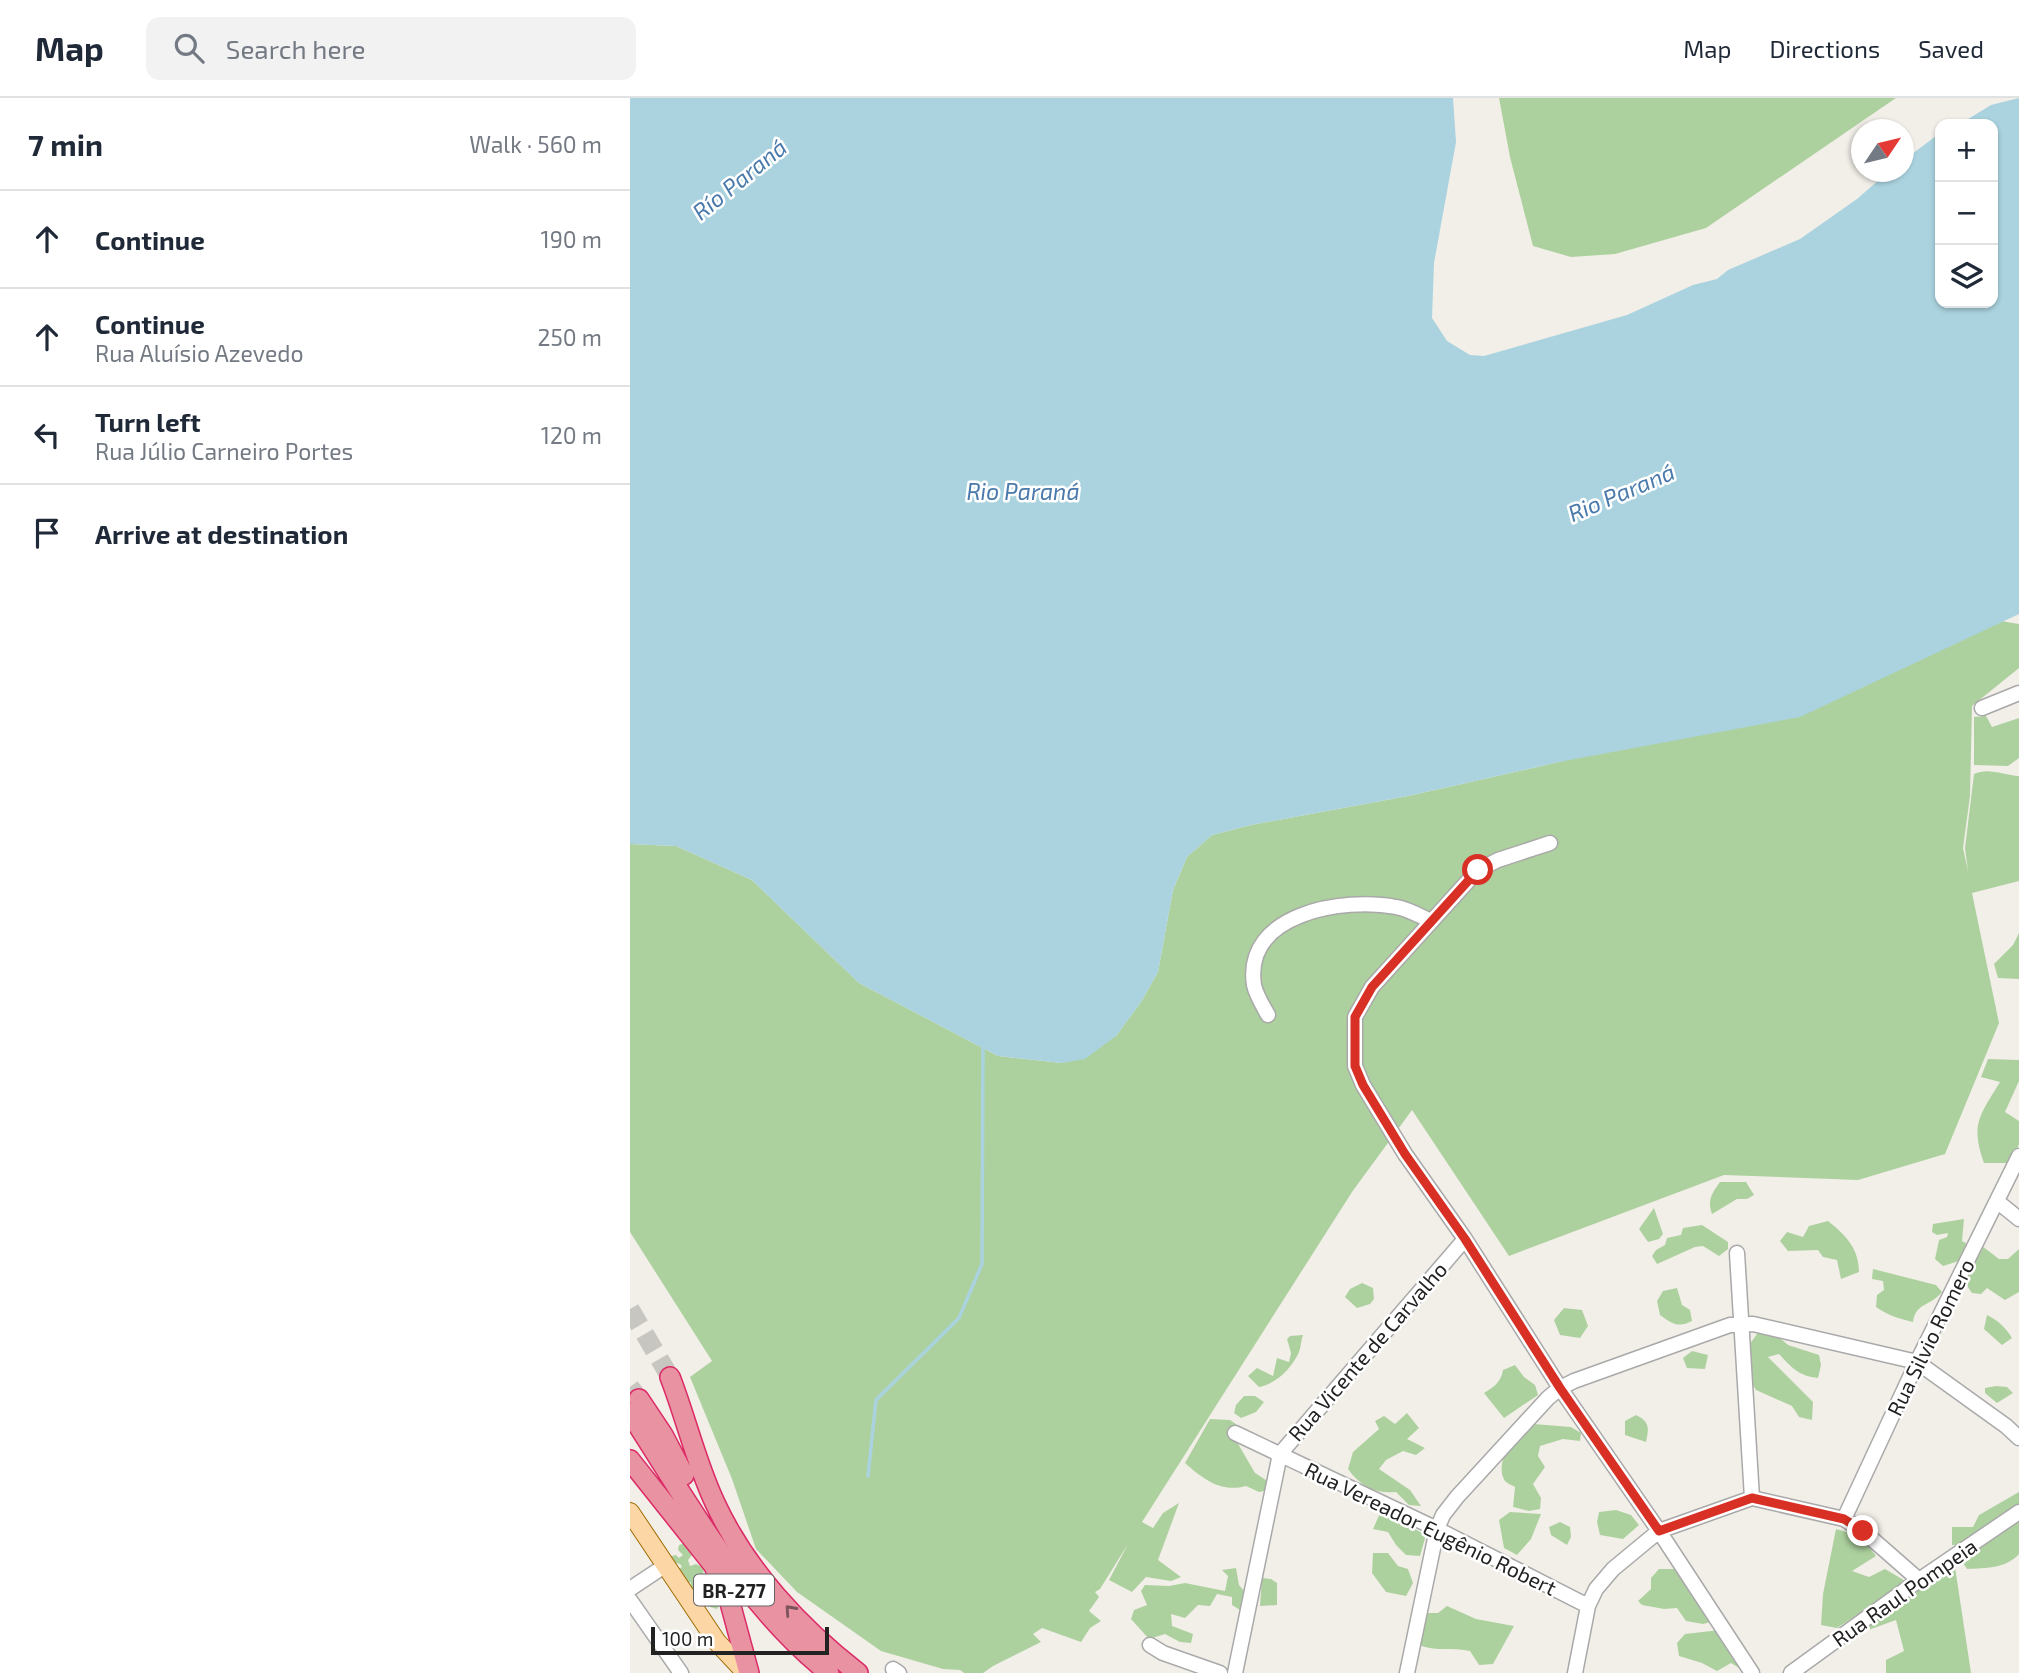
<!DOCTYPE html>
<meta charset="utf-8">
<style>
body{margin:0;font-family:"Exo 2",sans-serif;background:#f2f2f3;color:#1f2937}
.controls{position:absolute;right:21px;top:21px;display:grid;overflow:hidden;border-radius:14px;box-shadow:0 2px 5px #0004}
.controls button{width:63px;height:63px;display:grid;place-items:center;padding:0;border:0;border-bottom:2px solid #e0e1e3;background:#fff;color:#1f2937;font:35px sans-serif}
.compass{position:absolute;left:1221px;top:21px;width:63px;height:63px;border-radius:50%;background:#fff;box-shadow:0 2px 5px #0004;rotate:55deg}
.scale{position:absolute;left:21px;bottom:18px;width:178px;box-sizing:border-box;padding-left:7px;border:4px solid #222;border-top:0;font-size:19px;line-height:24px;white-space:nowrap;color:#222;-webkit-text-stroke:5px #fff;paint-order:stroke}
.stop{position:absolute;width:21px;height:21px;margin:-16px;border:5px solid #d93025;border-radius:50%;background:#fff}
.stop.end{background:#d93025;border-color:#fff;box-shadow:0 2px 7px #0008}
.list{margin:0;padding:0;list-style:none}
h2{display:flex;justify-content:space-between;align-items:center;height:91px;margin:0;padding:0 28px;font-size:30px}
h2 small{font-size:23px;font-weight:400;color:#747a83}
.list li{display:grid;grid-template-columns:46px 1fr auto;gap:21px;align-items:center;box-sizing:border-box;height:98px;padding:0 28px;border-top:2px solid #e0e1e3}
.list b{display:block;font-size:26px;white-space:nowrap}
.list p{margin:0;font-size:23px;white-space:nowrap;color:#747a83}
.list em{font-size:23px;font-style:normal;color:#747a83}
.icon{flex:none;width:38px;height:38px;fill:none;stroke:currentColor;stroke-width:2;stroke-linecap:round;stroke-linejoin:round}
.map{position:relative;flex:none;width:1389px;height:1575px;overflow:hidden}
header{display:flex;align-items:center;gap:42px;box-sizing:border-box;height:98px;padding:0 35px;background:#fff;border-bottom:2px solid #e0e1e3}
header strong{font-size:33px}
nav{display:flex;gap:38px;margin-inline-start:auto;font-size:24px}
.search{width:490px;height:63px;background:#f2f2f3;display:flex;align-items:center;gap:18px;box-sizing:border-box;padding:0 24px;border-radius:14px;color:#747a83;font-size:26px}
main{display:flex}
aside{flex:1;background:#fff}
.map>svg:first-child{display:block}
.forest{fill:#add19e}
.water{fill:#aad3df}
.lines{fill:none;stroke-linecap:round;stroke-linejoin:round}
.stream{stroke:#aad3df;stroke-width:3.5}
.highway-tunnel{stroke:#c8c6c1;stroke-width:19;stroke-dasharray:19 10;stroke-linecap:butt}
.minor-casing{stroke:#a9a9a9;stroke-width:17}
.major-casing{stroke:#a06b00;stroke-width:20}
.highway-casing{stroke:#dc2a67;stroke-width:22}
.minor{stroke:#fff;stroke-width:14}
.major{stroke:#fcd6a4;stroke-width:18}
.highway{stroke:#e892a2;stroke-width:19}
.oneway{stroke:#7b545c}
.route{stroke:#d93025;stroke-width:9}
.labels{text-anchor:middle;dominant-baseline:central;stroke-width:5;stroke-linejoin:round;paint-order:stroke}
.shield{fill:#fff;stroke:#646464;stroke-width:2}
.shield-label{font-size:19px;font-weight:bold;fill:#222}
.street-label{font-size:21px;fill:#222;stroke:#fff}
.water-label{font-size:23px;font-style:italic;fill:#4a7aab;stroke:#fff}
</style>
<header>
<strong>Map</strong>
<div class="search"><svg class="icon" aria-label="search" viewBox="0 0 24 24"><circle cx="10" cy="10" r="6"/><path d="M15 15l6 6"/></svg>Search here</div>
<nav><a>Map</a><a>Directions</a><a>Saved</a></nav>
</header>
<main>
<aside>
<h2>7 min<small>Walk · 560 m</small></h2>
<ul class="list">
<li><svg class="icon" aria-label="ahead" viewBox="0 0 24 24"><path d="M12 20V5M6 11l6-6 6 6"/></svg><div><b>Continue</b></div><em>190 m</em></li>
<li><svg class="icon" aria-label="ahead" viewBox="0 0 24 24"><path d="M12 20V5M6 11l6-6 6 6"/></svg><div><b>Continue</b><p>Rua Aluísio Azevedo</p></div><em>250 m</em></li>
<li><svg class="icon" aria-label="left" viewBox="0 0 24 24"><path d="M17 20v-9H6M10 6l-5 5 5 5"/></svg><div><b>Turn left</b><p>Rua Júlio Carneiro Portes</p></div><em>120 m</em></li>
<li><svg class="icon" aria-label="arrive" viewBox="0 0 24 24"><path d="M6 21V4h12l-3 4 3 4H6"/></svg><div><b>Arrive at destination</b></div></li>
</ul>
</aside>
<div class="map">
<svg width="1389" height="1575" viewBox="0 0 1389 1575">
<rect width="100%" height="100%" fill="#f2efe9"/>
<path class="forest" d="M869,0H1266L1076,130L985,156L941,159L903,148L880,59Z
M1371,523L1389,526V570L1342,608L1340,698L1333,750L1338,773L1335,750L1344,676C1358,669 1374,677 1389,678V783L1342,795L1369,925L1315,1056L1228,1082L1094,1077L879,1158L782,1012L722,1094L512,1424L523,1430L533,1415L549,1405L528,1462L551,1479L541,1483L516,1479L502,1494L479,1482L498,1446L470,1491L465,1494L469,1499L459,1513L471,1523L460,1530L451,1544L412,1530L403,1536L411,1544L363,1568L353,1575H334L330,1572L313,1571L251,1553L167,1494L126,1451L102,1381L60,1279L82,1263L0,1134V746L46,748L122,782L229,885L368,958L432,965L486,938L511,904L528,874L543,792L557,759L582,737L621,727L778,698L929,664Z
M1356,618L1362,629L1389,620V660L1378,668L1344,667V619Z
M1389,835V881L1368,880L1364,866L1383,847Z
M1358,961L1389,962V983L1375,1014L1389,1023V1046L1381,1065H1354C1340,1026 1350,1017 1370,984L1351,979Z
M1090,1084H1116L1124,1097L1117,1101H1107L1082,1116C1077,1102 1082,1095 1090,1084Z
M1024,1110L1033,1136L1029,1141L1018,1144L1009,1131Z
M1334,1121L1332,1143L1336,1145L1332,1162L1313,1168L1305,1161L1309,1142L1317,1139L1318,1135L1307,1137L1302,1134L1303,1126Z
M1198,1123C1216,1137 1229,1151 1229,1174L1211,1181L1207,1162L1193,1159L1188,1152L1158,1153L1150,1143L1157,1134L1173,1139L1179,1128Z
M1072,1127L1098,1144V1151L1089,1158L1073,1148L1065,1149L1027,1166L1022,1158L1026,1152L1035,1147L1037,1140L1051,1137L1053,1130Z
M1352,1148L1369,1161H1378L1389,1151V1194L1375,1202L1357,1190L1351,1196L1342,1195L1331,1179Z
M1243,1171L1306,1187L1312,1194C1300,1209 1286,1204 1283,1224C1270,1221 1257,1217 1246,1209L1247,1197L1254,1192L1253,1183L1242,1181Z
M732,1185L743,1190L744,1201L740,1206L727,1210L715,1199L720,1191Z
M1047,1190L1052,1207L1060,1212L1062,1223C1049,1230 1042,1226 1030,1217L1027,1203L1033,1193Z
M934,1210L952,1212L958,1228L950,1240L930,1237L924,1222Z
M1357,1217C1369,1223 1375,1229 1382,1240L1372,1247L1354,1231Z
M1132,1229L1143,1234L1158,1247L1189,1257L1191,1267L1188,1280C1169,1278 1162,1270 1149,1256L1138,1259L1183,1304L1182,1322L1169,1319L1162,1308L1126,1292L1114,1273L1117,1250Z
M673,1237C671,1242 671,1249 669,1254C662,1270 646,1286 629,1289L618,1278L627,1270L643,1278L647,1260L659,1264L661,1255L657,1241L660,1238Z
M1062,1253L1078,1257L1075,1271L1057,1270L1053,1260Z
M885,1267L894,1279L905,1287L908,1297L874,1320L854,1295C864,1289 871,1284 873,1272Z
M1366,1288L1377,1289L1383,1295L1367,1305L1355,1295V1290Z
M614,1298H625L634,1304L626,1314L611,1320L604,1315L606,1307Z
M777,1315L789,1330L777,1341L795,1350L786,1357L773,1353L756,1362L749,1371L780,1392L791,1408L779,1407L766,1394C745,1396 730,1388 718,1371L723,1354L749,1331L745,1323L754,1318L765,1326Z
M1006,1317C1020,1324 1019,1330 1016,1344L995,1337V1323Z
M580,1321L600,1322L613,1331L607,1344L625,1375L639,1384V1392L629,1394L616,1388C591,1395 573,1381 555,1365Z
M892,1325L941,1329L951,1335L950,1343L933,1341L910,1348L908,1358L915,1369L903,1386L911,1400L910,1411L899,1413L883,1409L885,1389C882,1387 878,1386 875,1383C864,1367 883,1338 892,1325Z
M1389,1394V1456C1375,1471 1356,1470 1337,1471L1331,1462L1339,1443L1332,1447H1322V1429H1343L1349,1417Z
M986,1412L1001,1417L1009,1427L993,1441L970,1437L967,1424L969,1414Z
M751,1413L796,1437L790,1458L776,1457L766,1447L758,1434L743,1431Z
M880,1414L911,1416L901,1441L887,1457L874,1450L869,1422Z
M930,1424L940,1429L941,1439L937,1447L921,1437L919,1429Z
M1206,1431L1231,1438L1246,1458L1222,1473L1239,1479L1255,1471L1277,1484L1207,1530L1191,1527L1193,1496Z
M55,1445L62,1457L58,1462L60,1468L66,1466L74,1470L73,1477L79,1491L83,1490L87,1495L91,1505L87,1511L70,1506L60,1491L61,1484L56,1486L48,1471L52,1469L50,1466L43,1464L38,1459L46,1457L49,1460L53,1457L48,1452L49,1447Z
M743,1455H758L768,1468L778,1471L783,1485L776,1498L756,1494L742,1475Z
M1325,1469L1341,1575H1256V1562L1274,1553L1266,1522L1230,1535L1223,1531Z
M606,1470L609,1487L615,1494L618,1505L610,1512L602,1507V1499L587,1496L580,1508L568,1507L555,1520L541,1516L542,1528L563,1536L561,1545L550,1544L535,1536L519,1541L501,1521L504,1512L517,1507L511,1493L515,1487L539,1488L555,1485L595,1493L598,1478L592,1472Z
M1029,1471H1046L1055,1477L1085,1523L1073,1526L1056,1523L1047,1510L1034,1511L1012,1507L1008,1503L1021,1491V1480Z
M632,1480L641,1481L647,1485V1507L630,1508Z
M817,1508L846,1521L884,1528L863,1566L849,1567L840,1553C823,1549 805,1554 789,1547L794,1515H808Z
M1090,1532L1114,1573L1101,1565L1087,1573L1072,1565L1049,1558L1047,1545L1055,1536Z"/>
<path class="water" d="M0,0H823L826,44L804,165L802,220L817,243L840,257L854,258L997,217L1063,187L1087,181L1098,172L1170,141L1227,101L1258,74H1274V62L1310,35V205H1363V26H1330L1361,7L1389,0V516L1170,619L929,664L778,698L621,727L582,737L557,759L543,792L528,874L511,904L486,938L455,961L432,965L368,958L229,885L122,782L46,748L0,746Z"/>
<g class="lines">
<path class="stream" d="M238,1378L246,1302L329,1220L352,1166L353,947"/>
<path class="highway-tunnel" d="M0,1211L40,1279
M0,1289L9,1301"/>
<g class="minor-casing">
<path id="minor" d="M1352,610L1389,595
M920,745L868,762L848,772L742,889L725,919V968L733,987L775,1056L835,1141L930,1290L1029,1433L1122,1575
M638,917C633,908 626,897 624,887C613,815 714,799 766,809C778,811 790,818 801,823
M1368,1104L1389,1121
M1107,1155L1122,1400
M605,1335L807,1431L958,1508
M1214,1421L1287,1264L1389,1058
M0,1491L36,1467
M0,1502L51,1575
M520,1547L533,1555L590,1575
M263,1571L269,1575
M605,1575L650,1356L835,1141
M777,1575L807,1431L813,1417L827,1399L918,1300L930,1290L944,1283L1100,1227L1123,1226L1287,1264L1376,1328L1389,1340
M945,1575L958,1508L966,1491L983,1471L1029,1433L1122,1400L1214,1421L1233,1433L1289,1482
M1161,1575L1289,1482L1389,1414"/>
</g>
<g class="major-casing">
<path id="major" d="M0,1414L87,1544L116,1575"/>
</g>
<g class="highway-casing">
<path id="highway" d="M40,1279C56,1320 66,1365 85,1405C116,1472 170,1530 228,1575
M9,1301L33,1337L54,1377
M0,1315C60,1407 112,1505 199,1575
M0,1362L85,1469
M83,1466L99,1501L119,1575"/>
</g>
<use href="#minor" class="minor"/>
<use href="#major" class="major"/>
<use href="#highway" class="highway"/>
</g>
<defs><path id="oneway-chevron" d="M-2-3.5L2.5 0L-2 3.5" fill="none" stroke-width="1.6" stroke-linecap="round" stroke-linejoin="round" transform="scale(1.75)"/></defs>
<use class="oneway" href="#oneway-chevron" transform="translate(160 1512) rotate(-132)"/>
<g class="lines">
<path class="route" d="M848,772L742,889L725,919V968L733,987L775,1056L835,1141L930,1290L1029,1433L1122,1400L1214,1421L1233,1433"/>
</g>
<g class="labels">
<rect class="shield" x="64" y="1476.5" width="80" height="31" rx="5"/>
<g class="shield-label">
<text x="104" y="1492">BR-277</text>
</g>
<g class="street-label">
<text transform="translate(1300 1239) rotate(-64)">Rua Silvio Romero</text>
<text transform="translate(737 1253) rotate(-49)">Rua Vicente de Carvalho</text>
<text transform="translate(801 1430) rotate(26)">Rua Vereador Eugênio Robert</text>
<text transform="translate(1274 1494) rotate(-35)">Rua Raul Pompeia</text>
</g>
<g class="water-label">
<text transform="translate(109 81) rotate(-39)">Río Paraná</text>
<text x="393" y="393">Rio Paraná</text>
<text transform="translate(991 394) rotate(-23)">Rio Paraná</text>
</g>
</g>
</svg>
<div class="controls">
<button>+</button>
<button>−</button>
<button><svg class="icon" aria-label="layers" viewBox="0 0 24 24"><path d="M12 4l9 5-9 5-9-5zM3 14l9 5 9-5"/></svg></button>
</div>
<svg class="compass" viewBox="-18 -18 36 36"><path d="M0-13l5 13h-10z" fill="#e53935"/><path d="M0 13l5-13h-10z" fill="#747a83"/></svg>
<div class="scale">100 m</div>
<div class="stop" style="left:848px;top:772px"></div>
<div class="stop end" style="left:1233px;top:1433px"></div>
</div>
</main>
